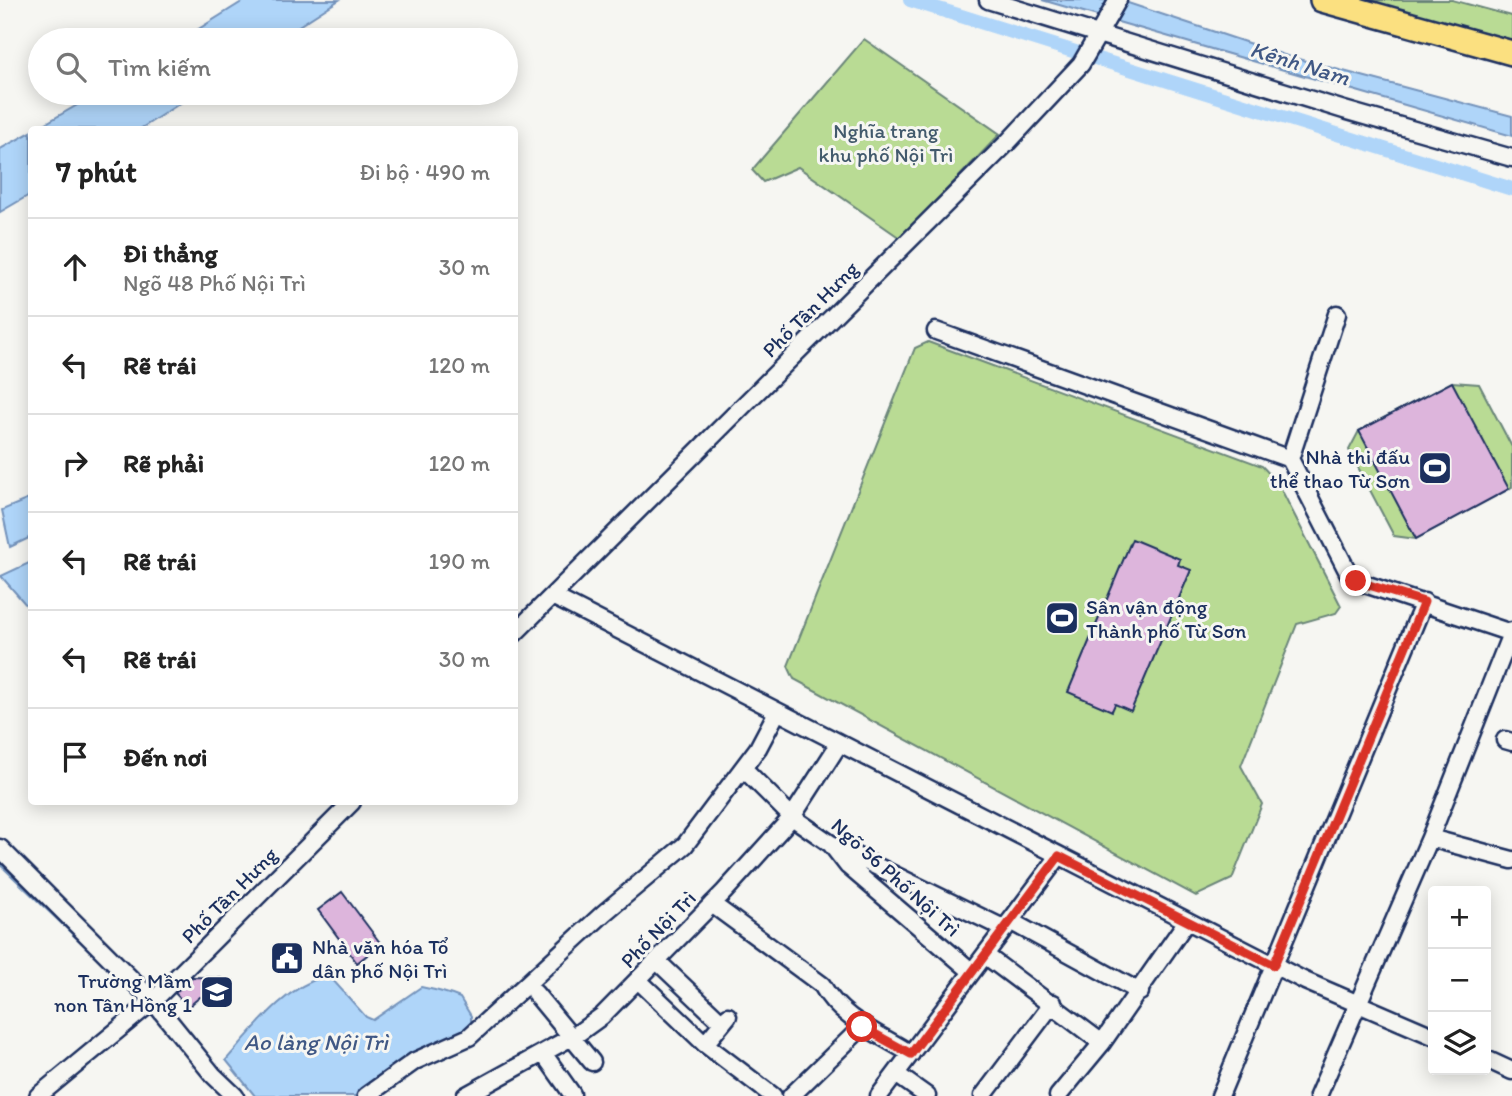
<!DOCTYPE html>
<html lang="vi">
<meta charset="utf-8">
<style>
body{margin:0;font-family:Itim,sans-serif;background:#f6f6f6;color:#222}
.controls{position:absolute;right:21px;bottom:21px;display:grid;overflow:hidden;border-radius:7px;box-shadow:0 4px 18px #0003}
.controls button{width:63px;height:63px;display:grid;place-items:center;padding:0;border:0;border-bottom:2px solid #e0e0e0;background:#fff;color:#222;font:35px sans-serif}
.stop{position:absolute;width:21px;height:21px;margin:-16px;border:5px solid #d93025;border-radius:50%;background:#fff}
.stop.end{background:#d93025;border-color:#fff;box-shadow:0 2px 7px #0008}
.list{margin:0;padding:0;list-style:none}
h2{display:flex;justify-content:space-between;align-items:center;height:91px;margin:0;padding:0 28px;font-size:30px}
h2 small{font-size:23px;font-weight:400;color:#767676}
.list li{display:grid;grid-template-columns:46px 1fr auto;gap:21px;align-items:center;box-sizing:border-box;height:98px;padding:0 28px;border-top:2px solid #e0e0e0}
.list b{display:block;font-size:26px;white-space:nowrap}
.list p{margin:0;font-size:23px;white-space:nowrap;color:#767676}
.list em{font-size:23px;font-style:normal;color:#767676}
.icon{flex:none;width:38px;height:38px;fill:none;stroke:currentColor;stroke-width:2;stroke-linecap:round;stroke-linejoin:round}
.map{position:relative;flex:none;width:1512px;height:1096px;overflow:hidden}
.search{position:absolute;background:#fff;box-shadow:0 4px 18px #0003;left:28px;top:28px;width:490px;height:77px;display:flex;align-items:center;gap:18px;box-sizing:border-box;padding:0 24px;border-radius:38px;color:#767676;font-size:26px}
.panel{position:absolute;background:#fff;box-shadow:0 4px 18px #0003;left:28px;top:126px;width:490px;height:679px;border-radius:7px}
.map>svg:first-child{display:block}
.green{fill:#b9db94;stroke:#6a8579;stroke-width:2}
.water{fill:#afd5f9;stroke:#7493bb;stroke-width:2}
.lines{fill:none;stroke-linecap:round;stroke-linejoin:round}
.stream{stroke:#7493bb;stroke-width:4.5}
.canal{stroke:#afd5f9;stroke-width:14}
.building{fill:#ddb5dc;stroke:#1b2f5e;stroke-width:2}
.minor-casing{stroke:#1b2f5e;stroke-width:21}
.highway-casing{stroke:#1b2f5e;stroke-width:28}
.minor{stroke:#f6f6f2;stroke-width:16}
.highway{stroke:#fbe080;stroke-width:23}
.route{stroke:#d93025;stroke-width:9}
.labels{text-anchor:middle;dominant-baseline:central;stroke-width:6;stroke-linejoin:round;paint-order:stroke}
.park-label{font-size:21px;fill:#425a6c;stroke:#f6f6f2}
.street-label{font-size:21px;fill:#1b2f5e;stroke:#f6f6f2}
.poi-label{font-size:21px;fill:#1b2f5e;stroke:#f6f6f2;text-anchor:end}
.water-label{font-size:23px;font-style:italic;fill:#405885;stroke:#f6f6f2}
</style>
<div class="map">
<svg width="1512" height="1096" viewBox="0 0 1512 1096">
<rect width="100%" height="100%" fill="#f6f6f2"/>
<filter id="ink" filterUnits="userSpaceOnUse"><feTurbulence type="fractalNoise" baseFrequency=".0143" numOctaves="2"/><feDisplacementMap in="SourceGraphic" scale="14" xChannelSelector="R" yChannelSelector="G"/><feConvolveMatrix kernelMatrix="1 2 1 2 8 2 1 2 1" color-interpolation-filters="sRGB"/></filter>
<g filter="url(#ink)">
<path class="green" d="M1366,0H1452L1512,16V40Z
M864,39L1000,134L900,238L798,167L763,182L752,170Z
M928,342L1262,466L1278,483L1341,606L1336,613L1297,624L1241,766L1262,804L1232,879L1196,896L794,679L788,666L915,348Z
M1452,382L1479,384L1512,447V487L1416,539L1394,536L1349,450L1359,431Z"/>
<path class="water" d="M245,0H339L277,40H181Z
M1042,0H1119L1287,56L1512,116V136Z
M98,93H196L140,129H36Z
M31,132V194L0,212V149Z
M31,498V537L10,547L2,510Z
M31,562V604L27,606L1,576Z
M325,976L332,979L366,1017L373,1020L421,987C431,989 451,994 460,998L471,1016V1028L357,1096H255L226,1060C255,1028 282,989 325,976Z"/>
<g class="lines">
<path class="stream" d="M0,863L101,960"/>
<path class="canal" d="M910,0L1512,189"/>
</g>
<path class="building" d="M1452,382L1509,489L1416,539L1359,431Z
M1132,539L1180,559L1178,565L1191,570L1131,711L1115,704L1112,711L1068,692Z
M342,892L381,944L357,963L318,910Z
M192,977L221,978L235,992L220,1005L212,998L200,997L188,1007L175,993Z"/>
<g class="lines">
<g class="minor-casing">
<path id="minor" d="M988,0L1344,110L1512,158
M1337,314L1290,459L1350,576L1356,581L1511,633
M936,331L1290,459
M552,596L1305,981L1433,1036
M514,634L1008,142L1081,64L1118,0
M1505,740L1512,742
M743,768L792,817L831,844L848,866L971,971
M1430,838L1512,860
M831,844L1005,929
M0,848L153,1001L213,1075L235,1096
M712,904L822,985C840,1019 880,1034 911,1054
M1010,921L1140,992
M985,955L1102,1043L1187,921
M657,961L716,1017
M638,980L705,1044L773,1096
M535,993L592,1062
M705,1044L728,1016
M543,1053L572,1094
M1486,1059L1512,1071
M896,1074L927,1096
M38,1096L153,1001L352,802
M366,1096L415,1061L469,1037L604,913L685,845L758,748L777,712
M465,1096L577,1034L602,1016L724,892L792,817L839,744
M791,1096L862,1027
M879,1096L1059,856
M983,1096L1053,1003
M1058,1096L1102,1043
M1220,1096L1424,602
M1318,1096L1430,838L1512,631"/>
</g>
<g class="highway-casing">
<path id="highway" d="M1322,0L1512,53"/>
</g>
<use href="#minor" class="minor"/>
<use href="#highway" class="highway"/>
</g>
</g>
<g class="lines" filter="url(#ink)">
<path class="route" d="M862,1027L911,1054L1059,856L1274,965L1424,602L1356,581"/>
</g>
<defs>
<g id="stadium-square" transform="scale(1.75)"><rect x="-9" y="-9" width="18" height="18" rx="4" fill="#1b2f5e" stroke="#f6f6f2"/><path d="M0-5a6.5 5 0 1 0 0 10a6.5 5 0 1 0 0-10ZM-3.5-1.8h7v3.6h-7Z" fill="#fff"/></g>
<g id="civic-square" transform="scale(1.75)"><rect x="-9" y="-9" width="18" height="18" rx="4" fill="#1b2f5e" stroke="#f6f6f2"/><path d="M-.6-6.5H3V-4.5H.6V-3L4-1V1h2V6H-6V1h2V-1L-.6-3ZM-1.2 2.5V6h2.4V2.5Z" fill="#fff"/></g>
<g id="school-square" transform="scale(1.75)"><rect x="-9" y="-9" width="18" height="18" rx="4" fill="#1b2f5e" stroke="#f6f6f2"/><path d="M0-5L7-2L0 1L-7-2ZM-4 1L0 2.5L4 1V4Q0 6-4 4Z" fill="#fff"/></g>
</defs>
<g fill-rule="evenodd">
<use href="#stadium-square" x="1435" y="468"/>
<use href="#stadium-square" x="1062" y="618"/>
<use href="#civic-square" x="287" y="958"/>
<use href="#school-square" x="217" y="992"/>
</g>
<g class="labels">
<g class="park-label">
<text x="886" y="130">Nghĩa trang<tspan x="886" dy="24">khu phố Nội Trì</tspan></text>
</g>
<g class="street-label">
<text transform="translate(810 309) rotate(-45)">Phố Tân Hưng</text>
<text transform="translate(896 877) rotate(42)">Ngõ 56 Phố Nội Trì</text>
<text transform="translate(229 895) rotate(-45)">Phố Tân Hưng</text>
<text transform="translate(658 929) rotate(-46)">Phố Nội Trì</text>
</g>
<g class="poi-label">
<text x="1410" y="456">Nhà thi đấu<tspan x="1410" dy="24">thể thao Từ Sơn</tspan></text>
<text x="1086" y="606" text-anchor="start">Sân vận động<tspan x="1086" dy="24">Thành phố Từ Sơn</tspan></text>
<text x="312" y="946" text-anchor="start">Nhà văn hóa Tổ<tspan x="312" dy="24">dân phố Nội Trì</tspan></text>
<text x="192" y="980">Trường Mầm<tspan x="192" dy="24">non Tân Hồng 1</tspan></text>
</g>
<g class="water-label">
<text transform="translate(1300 63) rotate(17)">Kênh Nam</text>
<text x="316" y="1042">Ao làng Nội Trì</text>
</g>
</g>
</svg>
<div class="controls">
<button>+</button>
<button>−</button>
<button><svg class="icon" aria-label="layers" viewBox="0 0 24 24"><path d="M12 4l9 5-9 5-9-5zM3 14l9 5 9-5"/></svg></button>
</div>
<div class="stop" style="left:862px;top:1027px"></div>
<div class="stop end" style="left:1356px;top:581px"></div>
<div class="search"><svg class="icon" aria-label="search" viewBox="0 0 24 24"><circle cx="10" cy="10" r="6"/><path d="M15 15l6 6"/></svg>Tìm kiếm</div>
<section class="panel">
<h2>7 phút<small>Đi bộ · 490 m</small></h2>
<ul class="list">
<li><svg class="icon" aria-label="ahead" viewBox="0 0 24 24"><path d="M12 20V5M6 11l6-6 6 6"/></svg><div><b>Đi thẳng</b><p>Ngõ 48 Phố Nội Trì</p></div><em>30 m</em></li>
<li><svg class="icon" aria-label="left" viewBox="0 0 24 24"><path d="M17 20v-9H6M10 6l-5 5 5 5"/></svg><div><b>Rẽ trái</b></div><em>120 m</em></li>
<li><svg class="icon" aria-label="right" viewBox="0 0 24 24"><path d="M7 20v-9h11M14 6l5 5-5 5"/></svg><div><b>Rẽ phải</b></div><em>120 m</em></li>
<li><svg class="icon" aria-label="left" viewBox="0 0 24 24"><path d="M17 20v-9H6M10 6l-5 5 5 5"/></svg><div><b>Rẽ trái</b></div><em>190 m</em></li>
<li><svg class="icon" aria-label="left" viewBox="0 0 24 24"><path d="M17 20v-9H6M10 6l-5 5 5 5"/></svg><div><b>Rẽ trái</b></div><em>30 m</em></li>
<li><svg class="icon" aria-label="arrive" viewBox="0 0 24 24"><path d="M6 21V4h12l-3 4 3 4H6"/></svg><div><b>Đến nơi</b></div></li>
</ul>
</section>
</div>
